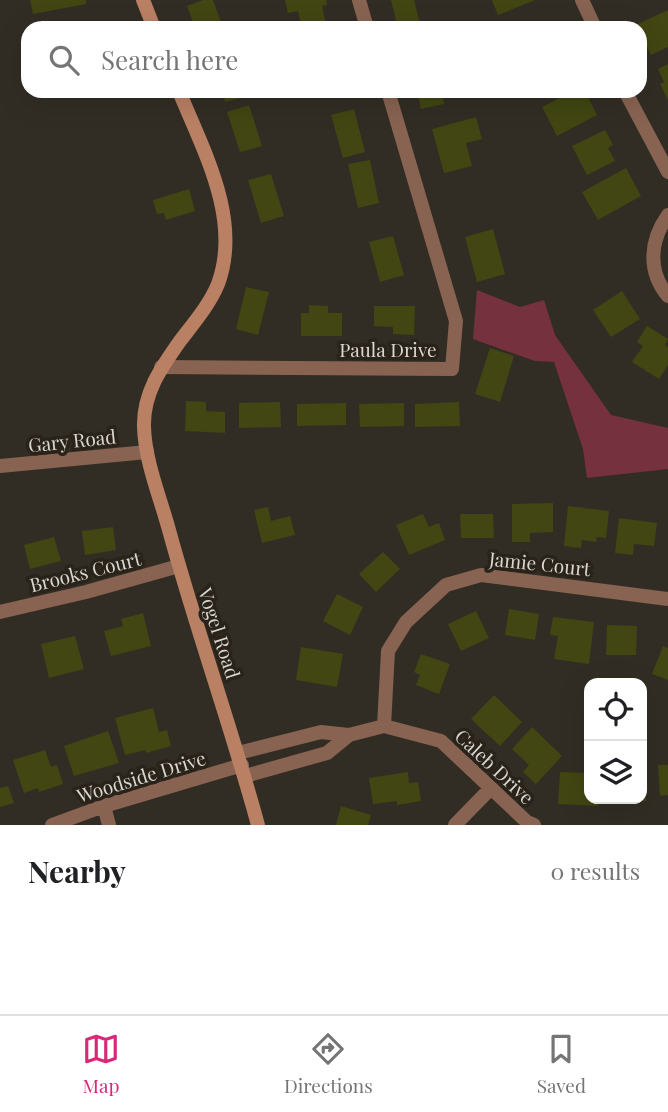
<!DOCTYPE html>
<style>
body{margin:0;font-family:"Playfair Display",serif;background:#f2f2f2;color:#202124}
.controls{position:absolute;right:21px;bottom:21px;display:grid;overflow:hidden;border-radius:14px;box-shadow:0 7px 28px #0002}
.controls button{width:63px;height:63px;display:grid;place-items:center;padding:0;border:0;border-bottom:2px solid #e0e0e0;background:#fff;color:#202124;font:35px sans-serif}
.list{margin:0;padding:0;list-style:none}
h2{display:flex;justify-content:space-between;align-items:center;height:91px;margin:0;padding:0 28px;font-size:30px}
h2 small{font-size:23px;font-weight:400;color:#757577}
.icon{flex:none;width:38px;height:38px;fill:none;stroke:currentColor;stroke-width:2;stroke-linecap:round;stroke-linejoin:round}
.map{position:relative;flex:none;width:668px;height:825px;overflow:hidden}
.search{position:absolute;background:#fff;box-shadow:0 7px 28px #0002;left:21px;right:21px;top:21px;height:77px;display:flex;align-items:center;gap:18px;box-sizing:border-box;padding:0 24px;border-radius:21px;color:#757577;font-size:26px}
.sheet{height:189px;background:#fff}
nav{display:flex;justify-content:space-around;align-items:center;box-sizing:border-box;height:98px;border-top:2px solid #e0e0e0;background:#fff;font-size:19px;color:#757577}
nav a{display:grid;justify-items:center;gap:4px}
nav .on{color:#db2777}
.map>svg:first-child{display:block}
.green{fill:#75313d}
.building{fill:#414612}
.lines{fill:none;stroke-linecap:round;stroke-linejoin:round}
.street{stroke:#886352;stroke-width:14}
.secondary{stroke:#ba8064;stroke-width:14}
.labels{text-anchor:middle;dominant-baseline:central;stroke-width:7;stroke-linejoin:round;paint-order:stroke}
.street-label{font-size:19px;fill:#dad7d1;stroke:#29231a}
</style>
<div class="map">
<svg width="668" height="825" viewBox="0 0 668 825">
<rect width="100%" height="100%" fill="#322d24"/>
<path class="green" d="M477,290L520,307L544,300L555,335L611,415L668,428V469L587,478L583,449L554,362L535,361L473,339Z"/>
<path class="building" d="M30,0H86V4L33,14Z
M203,0H213L223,28H195L187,6Z
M285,0H326L327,5L322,6L326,24L302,28L298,11L288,13Z
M391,0H414L421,28H398Z
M492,0H535L498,15Z
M668,10V47L651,55L644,41L640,43V28H629Z
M668,64V100L660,84L664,82L658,69Z
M216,91H243L245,97L225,102L223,93L217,95Z
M417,91H442L444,104L421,109Z
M573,91H585L597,115L557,136L542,107Z
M249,105L262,146L240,152L227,112Z
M354,109L365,152L343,158L331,115Z
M476,117L482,139L466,143L472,166L444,173L432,129Z
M605,130L613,145L608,148L615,161L587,175L572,146Z
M370,160L379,203L358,208L348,164Z
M626,168L641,196L598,220L582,192Z
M271,174L284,216L261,223L248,180Z
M189,189L195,211L166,220L164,213L157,214L153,200Z
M493,229L505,274L477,282L465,237Z
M393,236L404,275L380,282L369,242Z
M246,287L269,292L258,335L236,329Z
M622,291L640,319L611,337L593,310Z
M309,305L328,306V313H342V336H301V313H309Z
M374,306H415L414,335L393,334V327L374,326Z
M647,326L668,339L665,345L668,347V365L659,379L632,362L643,346L637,342Z
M490,348L514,356L500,402L475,394Z
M186,401L206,402V411L225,412V433L185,431Z
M280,402L281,427L239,428V403Z
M459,402L460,426L415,427V404Z
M346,403V425L297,426V404Z
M404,403V426L360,427L359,404Z
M553,503V532L530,533V542H512V504Z
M568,506L609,511L606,538L597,537L596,542L582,540L581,548L564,546Z
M268,507L271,521L290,516L295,535L262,543L254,510Z
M423,514L429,527L439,523L445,540L409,555L396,525Z
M460,514H493L494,538H461Z
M619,518L657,523L654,546L634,544L633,555L615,553Z
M113,527L116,550L85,555L82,531Z
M54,537L61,561L30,569L24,545Z
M383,552L400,569L376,592L359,574Z
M337,594L363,607L350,635L323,621Z
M509,609L539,614L535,640L505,635Z
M476,611L489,638L461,651L448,624Z
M143,613L151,646L111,656L104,631L123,626L121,619Z
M553,617L594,622L589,664L554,659L558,636L550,635Z
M607,625L637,626L636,655H606Z
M75,636L84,669L49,678L41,644Z
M663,646L668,648V680L652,674Z
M301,647L343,654L337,687L296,680Z
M421,654L450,664L439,694L416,685L420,675L414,672Z
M494,695L522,722L500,746L471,719Z
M153,708L159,732L167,730L171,746L146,753L145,750L125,755L115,718Z
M532,727L562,756L536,784L523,772L529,765L512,749Z
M108,731L119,763L74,776L64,746Z
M45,750L51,767L57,765L63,784L39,792L38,788L24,793L13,760Z
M658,765H668V795L660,796Z
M408,772L409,783L418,782L421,801L397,805V801L373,804L369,778Z
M560,772L589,773V799H598V806L558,804Z
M8,786L14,803L0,807V788Z
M644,788L646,801L615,803V799H642V789Z
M341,806L371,815L368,825H336Z"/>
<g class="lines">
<path class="street" d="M359,0L367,28
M582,0L595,28
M625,91L668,172
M668,215C650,240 647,271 668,296
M161,367L452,369L456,321L388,91
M0,466L147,452
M0,612L86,592L179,566
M384,726L388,651L406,622L446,585L481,575L668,599
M238,753L321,732L349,735L384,726L441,741L527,822L534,825
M245,776L327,753L349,735
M104,806L109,825
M52,825L104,806L242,765
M455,825L490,789"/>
<path class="secondary" d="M143,0L154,28
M179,91C203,150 242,219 218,284C210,304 193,324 180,341C161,368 143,393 144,427C145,461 160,497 169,530C196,629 231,726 258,825"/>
</g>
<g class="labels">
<g class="street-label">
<text x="388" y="349">Paula Drive</text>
<text transform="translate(72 440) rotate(-6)">Gary Road</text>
<text transform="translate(540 563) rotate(6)">Jamie Court</text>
<text transform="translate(85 571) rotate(-14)">Brooks Court</text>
<text transform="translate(220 633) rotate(72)">Vogel Road</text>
<text transform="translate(495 766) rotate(43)">Caleb Drive</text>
<text transform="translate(141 776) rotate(-17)">Woodside Drive</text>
</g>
</g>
</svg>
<div class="controls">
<button><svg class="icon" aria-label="locate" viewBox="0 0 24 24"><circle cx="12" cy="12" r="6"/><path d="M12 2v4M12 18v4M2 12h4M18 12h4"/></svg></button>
<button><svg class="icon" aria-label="layers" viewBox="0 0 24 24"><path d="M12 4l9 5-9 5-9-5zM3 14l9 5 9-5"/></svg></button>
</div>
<div class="search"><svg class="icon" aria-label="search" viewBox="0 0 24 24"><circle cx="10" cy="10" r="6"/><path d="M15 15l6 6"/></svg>Search here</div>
</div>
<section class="sheet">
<h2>Nearby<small>0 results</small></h2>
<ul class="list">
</ul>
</section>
<nav>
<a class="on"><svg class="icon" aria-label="map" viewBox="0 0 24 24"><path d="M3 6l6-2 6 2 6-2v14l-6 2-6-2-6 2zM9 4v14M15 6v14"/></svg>Map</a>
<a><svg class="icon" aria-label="directions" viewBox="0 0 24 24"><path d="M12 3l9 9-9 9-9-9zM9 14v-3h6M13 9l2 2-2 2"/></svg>Directions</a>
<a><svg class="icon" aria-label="saved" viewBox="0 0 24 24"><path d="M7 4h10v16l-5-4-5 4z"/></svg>Saved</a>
</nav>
